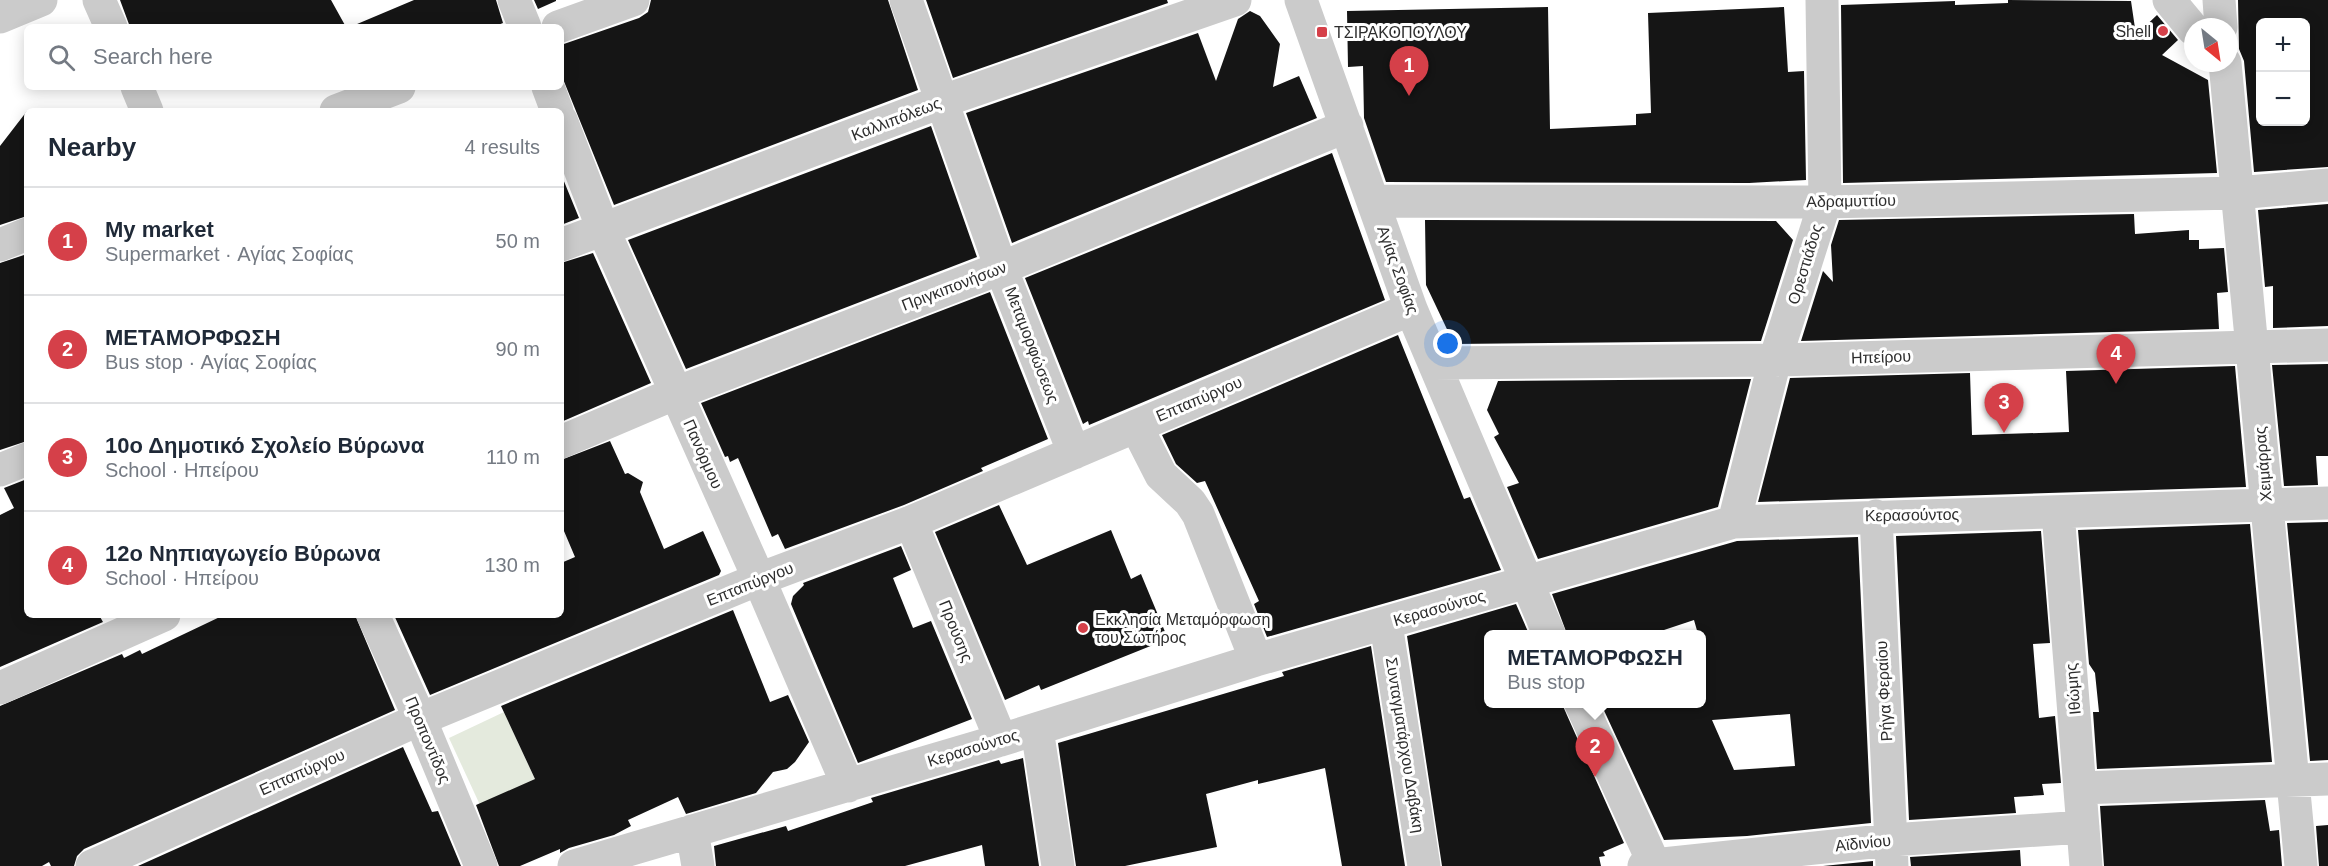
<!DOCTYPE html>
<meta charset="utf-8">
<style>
body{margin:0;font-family:Helvetica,sans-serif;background:#f2f2f3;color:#1f2937}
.controls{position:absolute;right:18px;top:18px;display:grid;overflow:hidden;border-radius:9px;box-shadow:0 3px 15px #0003}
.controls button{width:54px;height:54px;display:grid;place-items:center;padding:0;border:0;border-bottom:2px solid #e0e1e3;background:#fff;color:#1f2937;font:30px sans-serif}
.compass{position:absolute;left:2184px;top:18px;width:54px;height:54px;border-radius:50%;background:#fff;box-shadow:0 3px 15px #0003;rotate:150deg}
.you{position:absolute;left:1448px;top:344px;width:21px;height:21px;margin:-15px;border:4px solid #fff;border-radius:50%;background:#1a73e8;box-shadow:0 0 0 9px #1a73e833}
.badge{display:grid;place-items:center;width:39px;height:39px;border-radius:50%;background:#d54049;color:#fff;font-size:20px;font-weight:700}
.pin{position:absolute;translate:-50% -50px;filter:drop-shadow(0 2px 3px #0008)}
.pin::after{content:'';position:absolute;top:32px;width:21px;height:18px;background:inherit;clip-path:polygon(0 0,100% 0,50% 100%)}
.popup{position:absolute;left:1484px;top:630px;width:222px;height:78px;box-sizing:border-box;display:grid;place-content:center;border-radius:9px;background:#fff;filter:drop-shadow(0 2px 4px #0005);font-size:20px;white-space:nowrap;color:#747a83}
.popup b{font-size:22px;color:#1f2937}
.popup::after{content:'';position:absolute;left:50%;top:100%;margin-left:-12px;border:12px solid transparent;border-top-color:#fff}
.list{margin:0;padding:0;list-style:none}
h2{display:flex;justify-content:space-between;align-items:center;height:78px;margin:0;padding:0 24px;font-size:26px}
h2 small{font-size:20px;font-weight:400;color:#747a83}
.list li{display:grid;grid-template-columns:39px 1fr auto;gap:18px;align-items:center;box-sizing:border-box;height:108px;padding:0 24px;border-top:2px solid #e0e1e3}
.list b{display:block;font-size:22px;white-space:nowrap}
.list p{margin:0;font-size:20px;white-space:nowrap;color:#747a83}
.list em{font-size:20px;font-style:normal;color:#747a83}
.icon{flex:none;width:33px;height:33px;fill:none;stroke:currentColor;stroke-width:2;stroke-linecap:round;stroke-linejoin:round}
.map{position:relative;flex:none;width:2328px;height:866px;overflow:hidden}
.search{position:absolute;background:#fff;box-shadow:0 3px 15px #0003;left:24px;top:24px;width:540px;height:66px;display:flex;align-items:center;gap:15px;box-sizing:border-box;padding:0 21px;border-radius:9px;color:#747a83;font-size:22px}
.panel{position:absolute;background:#fff;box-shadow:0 3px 15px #0003;left:24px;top:108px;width:540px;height:510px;border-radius:9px}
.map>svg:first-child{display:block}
.green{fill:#e4eadd}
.building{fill:#151515;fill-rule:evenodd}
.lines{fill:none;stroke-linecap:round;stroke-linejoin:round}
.minor{stroke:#cbcbcb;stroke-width:33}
.poi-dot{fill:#d54049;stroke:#fff;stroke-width:2}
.labels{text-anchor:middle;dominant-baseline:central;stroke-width:6;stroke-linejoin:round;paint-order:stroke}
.poi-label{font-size:16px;fill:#2e2e2e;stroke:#fff;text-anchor:start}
.street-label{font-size:16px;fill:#2e2e2e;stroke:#fff}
</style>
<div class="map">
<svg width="2328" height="866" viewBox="0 0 2328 866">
<rect width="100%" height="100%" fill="#fff"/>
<path class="green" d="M504,712L535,779L480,805L449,738Z"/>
<path class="building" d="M120,0H331L346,27H130Z
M414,0H496L503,23L493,27H350Z
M534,0H556V1L538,9Z
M651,0H888L918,90L614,205L561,74V45L639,18L648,12Z
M926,0H1167L1168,3L953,78Z
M2008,0L2131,1L2136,35L2157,15L2178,40L2162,55L2208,80L2217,173L1843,183L1841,5L1955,1V5L2008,3Z
M2238,0H2328V167L2254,172L2244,61L2239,49ZM2260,22H2306V122H2260Z
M1548,7L1550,129L1636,125V114L1651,113L1648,13L1784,7L1788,72L1804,71L1806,180L1749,183L1386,182L1364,118L1363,66L1348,67L1347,11Z
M1250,11L1260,16L1280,44L1273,87L1299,76L1317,118L1012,243L966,113L1198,33L1216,81L1238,19Z
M27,111V216L0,225V146Z
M931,126L977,257L686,369L628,240Z
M1332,153L1385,300L1089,425L1088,421L1083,424L1025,278Z
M561,174L579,218L561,225Z
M2328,204V326L2273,328V286L2265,287L2258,210Z
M2134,214L2135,234L2189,230V240H2199V249L2224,248L2228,292L2217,293L2219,329L1801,341L1823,271L1833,282L1831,245L1839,220Z
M1425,220L1776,221L1793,240L1761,341L1454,344L1426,285Z
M593,253L651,383L561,422V263Z
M27,254V441L0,450V263Z
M990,292L1048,439L981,468L983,471L904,505L785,549L778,534L772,537L738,458L730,462L728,456L725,457L701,403Z
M1398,335L1464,499L1470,497L1501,570L1267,637L1254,604L1259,601L1205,481L1197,483L1176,464L1162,435Z
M2328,364V456H2316L2318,485L2284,486L2272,365Z
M2235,366L2246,487L1758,502L1790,378L1970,373L1972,435L2069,432L2066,371Z
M1751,379L1718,507L1538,559L1507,487L1519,483L1494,437L1499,434L1487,410L1498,381Z
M610,441L625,474L628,473L643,482L640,492L664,549L703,531L721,571L719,575L430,695L394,615H561V563L575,557L561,524V460Z
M27,479V615H99L103,622L0,667V515L14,508L4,488Z
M999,505L1027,565L1111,530L1131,579L1141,574L1168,639L1041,690L1039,685L1005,700L935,532Z
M2328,522V760L2310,761L2287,523Z
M2250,524L2272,762L2097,769L2093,712H2099L2095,673L2089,664L2078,530Z
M2041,531L2050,643L2033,644L2039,718L2055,716L2061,783L2042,784L2044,795L2014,797L2016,813L1909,820L1896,536Z
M1858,537L1871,823L1747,836L1664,840L1601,704H1701V634H1698L1694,620L1652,634H1567L1552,594L1737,541ZM1790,714L1795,766L1734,770L1712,720Z
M901,546L911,570L893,578L913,628L931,621L972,719L858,763L791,604L793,596L804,585L803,583Z
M1516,604L1529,634H1488V704H1562L1624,843L1603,852L1605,856L1599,857L1601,866H1442L1407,636Z
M733,610L770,702L788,695L809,742L795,762L787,769L773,772L756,793L686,814L678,797L628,820L631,826L614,835L569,848L560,853V849L520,866H499L476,805L535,779L501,706Z
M224,615H355L395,710L84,849L77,856L74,866H51L49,862L42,866H0V706L122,654L124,658L140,650L142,654Z
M1371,646L1405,866H1342L1325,768L1258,784V780L1206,794L1217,847L1125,866H1076L1058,743L1284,676L1282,672Z
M403,747L432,812L438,811L461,866H138Z
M1023,758L1039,866H985L982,845L905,866H716L714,846L786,826L788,831L873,802L871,798L999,760L1001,764Z
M2265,800L2270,831L2279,830L2282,866H2104L2100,806Z
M2328,825V866H2319L2316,826Z
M2020,850L2021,866H1911L1910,857Z
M1873,861V866H1823Z"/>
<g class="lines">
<path class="minor" d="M99,0L111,27
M514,0L525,27
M906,0L1001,268L1074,453
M1301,0L1411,309L1549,634
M2169,0L2193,29
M2219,0L2221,27
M0,17L41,0
M558,27L633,0
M2225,63L2301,866
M137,87L147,111
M548,87L557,111
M336,111L399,87
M561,120L603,229L759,579L848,786
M1374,201L1825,202L2237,193L2328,185
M0,245L27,234
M561,245L943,101L1235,0
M1434,363L1775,360L2328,345
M1136,426L1161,475L1190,502L1198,514L1256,660
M561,442L676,393L1001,268L1347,126
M0,470L27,459
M2058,512L2086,866
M1876,516L1892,866
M911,522L1001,740
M1734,522L1775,360L1825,202L1822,0
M373,615L420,719L481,866
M1386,624L1424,866
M0,688L164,615
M1581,704L1655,866
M1037,729L1058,866
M2080,788L2328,779
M692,831L698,866
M92,866L420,719L759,579L911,522L1411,309
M574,866L1001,740L1256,660L1734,522L2328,503
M1644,866L1891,840L2083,827"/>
</g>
<g class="poi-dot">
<circle cx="2163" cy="31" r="6"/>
<rect x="1316" y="26" width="12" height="12" rx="3"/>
<circle cx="1083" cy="628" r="6"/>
</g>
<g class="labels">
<g class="poi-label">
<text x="2151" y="31" text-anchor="end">Shell</text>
<text x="1334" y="32">ΤΣΙΡΑΚΟΠΟΥΛΟΥ</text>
<text x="1095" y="619">Εκκλησία Μεταμόρφωση<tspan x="1095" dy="18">του Σωτήρος</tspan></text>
</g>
<g class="street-label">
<text transform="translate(896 119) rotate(-21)">Καλλιπόλεως</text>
<text transform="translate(1851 201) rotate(-1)">Αδραμυττίου</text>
<text transform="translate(1805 264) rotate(-73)">Ορεστιάδος</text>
<text transform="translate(1398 270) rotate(70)">Αγίας Σοφίας</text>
<text transform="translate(954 286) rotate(-21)">Πριγκιπονήσων</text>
<text transform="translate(1032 345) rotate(69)">Μεταμορφώσεως</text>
<text transform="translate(1881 357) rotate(-2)">Ηπείρου</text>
<text transform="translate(1199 399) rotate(-23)">Επταπύργου</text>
<text transform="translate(703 454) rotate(66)">Πανόρμου</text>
<text transform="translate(2263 464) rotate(-95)">Χειμάρρας</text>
<text transform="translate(1912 515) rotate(-1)">Κερασούντος</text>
<text transform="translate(750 584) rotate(-22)">Επταπύργου</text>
<text transform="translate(1439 608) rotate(-16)">Κερασούντος</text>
<text transform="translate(956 631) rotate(68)">Προύσης</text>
<text transform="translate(2073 689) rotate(-95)">Ιθώμης</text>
<text transform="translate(1884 691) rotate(-93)">Ρήγα Φεραίου</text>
<text transform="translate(428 740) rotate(67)">Προποντίδος</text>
<text transform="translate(1405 745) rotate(81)">Συνταγματάρχου Δαβάκη</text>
<text transform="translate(973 748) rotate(-17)">Κερασούντος</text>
<text transform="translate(302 772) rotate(-24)">Επταπύργου</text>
<text transform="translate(1863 843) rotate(-6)">Αϊδινίου</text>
</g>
</g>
</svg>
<div class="controls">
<button>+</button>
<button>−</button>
</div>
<svg class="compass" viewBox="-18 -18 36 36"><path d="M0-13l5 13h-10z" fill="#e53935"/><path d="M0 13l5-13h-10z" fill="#747a83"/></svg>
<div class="you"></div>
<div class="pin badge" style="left:1409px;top:96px">1</div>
<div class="pin badge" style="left:1595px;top:777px">2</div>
<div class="popup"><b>ΜΕΤΑΜΟΡΦΩΣΗ</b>Bus stop</div>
<div class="pin badge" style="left:2004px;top:433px">3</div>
<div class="pin badge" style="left:2116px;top:384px">4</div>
<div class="search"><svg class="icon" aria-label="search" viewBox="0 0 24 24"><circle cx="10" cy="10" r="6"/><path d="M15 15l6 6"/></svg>Search here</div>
<section class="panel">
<h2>Nearby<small>4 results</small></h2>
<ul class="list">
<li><span class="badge">1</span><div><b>My market</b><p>Supermarket · Αγίας Σοφίας</p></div><em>50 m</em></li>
<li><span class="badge">2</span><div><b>ΜΕΤΑΜΟΡΦΩΣΗ</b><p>Bus stop · Αγίας Σοφίας</p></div><em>90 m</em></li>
<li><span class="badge">3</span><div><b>10ο Δημοτικό Σχολείο Βύρωνα</b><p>School · Ηπείρου</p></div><em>110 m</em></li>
<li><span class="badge">4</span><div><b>12ο Νηπιαγωγείο Βύρωνα</b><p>School · Ηπείρου</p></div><em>130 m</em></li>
</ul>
</section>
</div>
